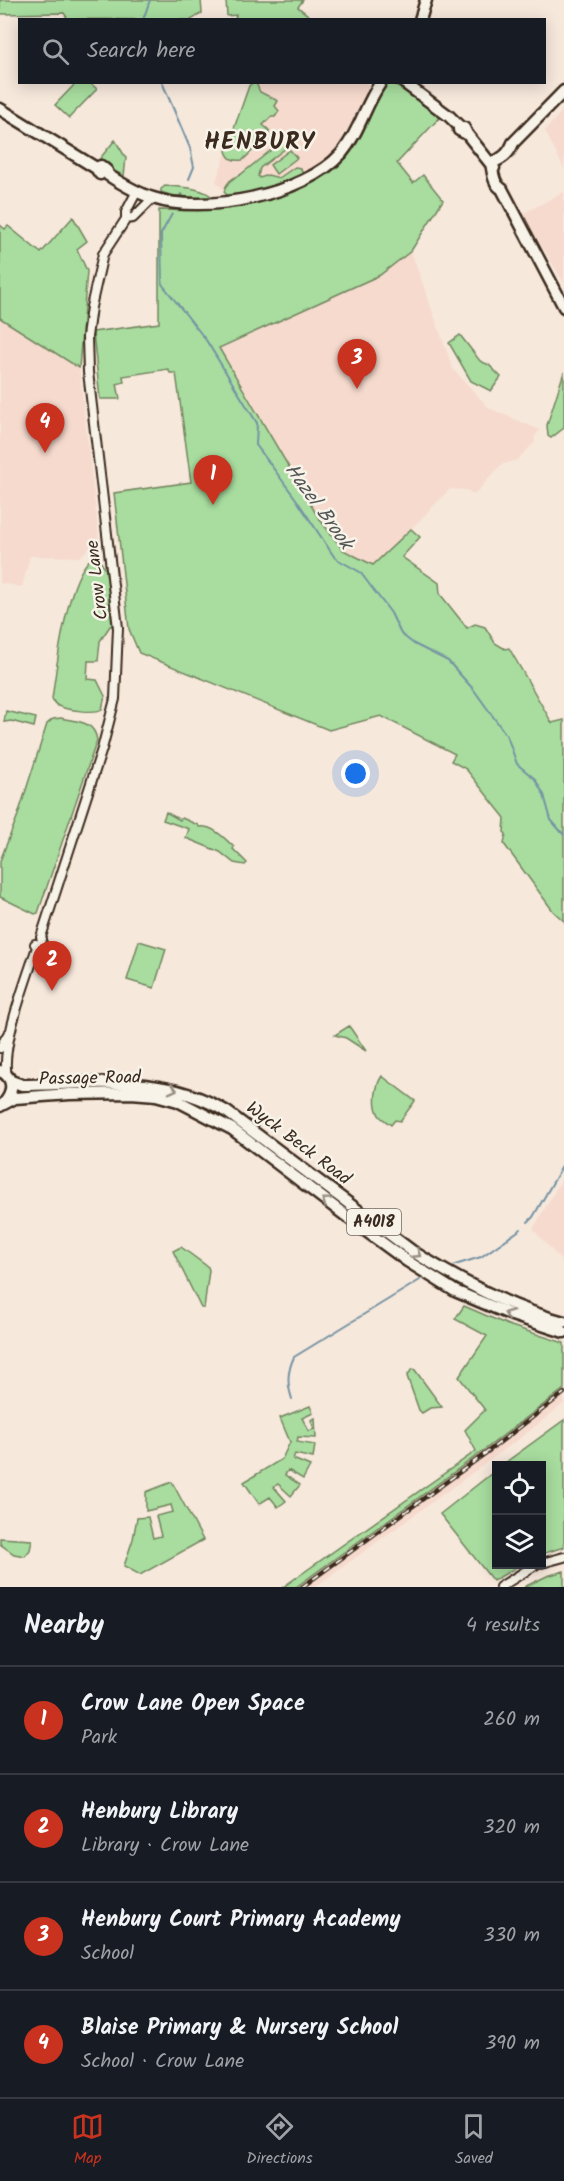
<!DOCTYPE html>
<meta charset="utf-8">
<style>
body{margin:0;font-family:Kalam,sans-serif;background:#20242c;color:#f1f3f6}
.controls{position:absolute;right:18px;bottom:18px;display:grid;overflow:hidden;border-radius:0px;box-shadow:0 3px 15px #0003}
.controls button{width:54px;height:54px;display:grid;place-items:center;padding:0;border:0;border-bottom:2px solid #363941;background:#171b24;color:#f1f3f6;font:30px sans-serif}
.you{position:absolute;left:356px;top:774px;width:21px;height:21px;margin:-15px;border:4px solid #fff;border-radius:50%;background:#1a73e8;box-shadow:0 0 0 9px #1a73e833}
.badge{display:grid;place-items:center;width:39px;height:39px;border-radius:50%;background:#c8321e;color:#fff;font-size:20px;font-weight:700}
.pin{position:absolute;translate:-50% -50px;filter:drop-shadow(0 2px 3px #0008)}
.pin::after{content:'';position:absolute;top:32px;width:21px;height:18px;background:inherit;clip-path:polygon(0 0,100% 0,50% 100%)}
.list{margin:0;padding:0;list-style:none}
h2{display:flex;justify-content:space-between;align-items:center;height:78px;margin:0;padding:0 24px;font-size:26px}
h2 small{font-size:20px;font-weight:400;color:#9ea1a6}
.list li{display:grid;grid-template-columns:39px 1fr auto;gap:18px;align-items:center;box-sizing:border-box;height:108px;padding:0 24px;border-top:2px solid #363941}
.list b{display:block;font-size:22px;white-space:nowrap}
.list p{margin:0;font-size:20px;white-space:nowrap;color:#9ea1a6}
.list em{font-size:20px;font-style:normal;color:#9ea1a6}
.icon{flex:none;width:33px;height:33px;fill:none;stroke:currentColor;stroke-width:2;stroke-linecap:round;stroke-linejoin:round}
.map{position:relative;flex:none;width:564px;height:1587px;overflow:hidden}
.search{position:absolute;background:#171b24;box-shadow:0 3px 15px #0003;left:18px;right:18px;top:18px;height:66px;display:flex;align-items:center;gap:15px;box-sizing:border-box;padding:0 21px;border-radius:0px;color:#9ea1a6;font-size:22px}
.sheet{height:510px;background:#171b24}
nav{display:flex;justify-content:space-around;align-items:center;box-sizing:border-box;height:84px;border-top:2px solid #363941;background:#171b24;font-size:16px;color:#9ea1a6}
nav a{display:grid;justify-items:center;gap:3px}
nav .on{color:#c8321e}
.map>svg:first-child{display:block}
.built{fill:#f6dace}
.green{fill:#a8dd9f;stroke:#72845e;stroke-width:1.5}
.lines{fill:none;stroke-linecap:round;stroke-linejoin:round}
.stream{stroke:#7493a3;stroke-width:2}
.minor-casing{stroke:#3b2a1e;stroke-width:12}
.major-casing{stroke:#3b2a1e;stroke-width:15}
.minor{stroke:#f7f3e8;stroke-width:8}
.major{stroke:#f7f3e8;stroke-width:10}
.rail-casing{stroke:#3b2a1e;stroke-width:4.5}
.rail{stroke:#f7f3e8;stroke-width:2;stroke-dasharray:7;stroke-linecap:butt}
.oneway{stroke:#998e83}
.labels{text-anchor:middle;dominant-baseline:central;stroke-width:5;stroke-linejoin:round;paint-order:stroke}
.shield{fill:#f7f3e8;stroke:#73665b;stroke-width:1.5}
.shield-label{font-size:16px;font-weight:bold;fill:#3b2a1e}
.street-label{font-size:18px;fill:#3b2a1e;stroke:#f7f3e8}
.water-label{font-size:20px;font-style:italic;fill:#535656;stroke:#f7f3e8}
.district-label{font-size:24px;font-weight:bold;letter-spacing:1.5px;fill:#3b2a1e;stroke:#f7f3e8}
</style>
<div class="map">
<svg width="564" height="1587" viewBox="0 0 564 1587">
<rect width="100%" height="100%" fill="#f7e8dc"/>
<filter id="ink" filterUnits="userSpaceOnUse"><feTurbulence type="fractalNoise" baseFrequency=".0167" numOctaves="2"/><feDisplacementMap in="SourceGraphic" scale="12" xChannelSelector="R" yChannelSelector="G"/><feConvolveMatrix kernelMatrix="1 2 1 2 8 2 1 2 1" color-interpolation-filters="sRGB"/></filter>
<g filter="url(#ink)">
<path class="built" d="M364,82L370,85L349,128L343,134L342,141L322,164L298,178L227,195L216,181L250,83Z
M562,111L564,112V169L545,131Z
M564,192V283L522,214Z
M411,251L453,369L489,408L540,430L534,438L535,442L517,460L501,465L474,495L466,490L450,489L411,529L373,565L343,550L318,517L220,348L380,275Z
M0,318L79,368L99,538L80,557L30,556L22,587L0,583Z
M564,1175V1264L533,1229Z
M564,1389V1403L522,1437L315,1587H300L299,1585L331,1561L483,1451Z"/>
<path class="green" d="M0,0H201L202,13L191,20L68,19L64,13L0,14Z
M226,0H303L298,7L313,19H235L236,15L227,16Z
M253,82L256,83L260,92L278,101L275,106L279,111L275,117H271L263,125L269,130V133L262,139L259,138L255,148L243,160C234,161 229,160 226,151L249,86Z
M76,83H90L97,89L69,118L55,105Z
M386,83H393L442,115L397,163L413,183L423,175L443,200L411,251L380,275L219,348L318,517L343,550L373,565L411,529L420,537L402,557L439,583L440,594L467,628L475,624L485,627L495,643L505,649L509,648L552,723L564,720V921L553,911L504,844L506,834L504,832L505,818L466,769L451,761L455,754L381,716L329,730L139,653L129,629L114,493L191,482L176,373H170L168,369L123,376L124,382L117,384L120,399H100L93,332L159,323V210C173,210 187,211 201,210C239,207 316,187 343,159C364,138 370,107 386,83Z
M285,139L290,145L260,168L258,176L260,178L268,175L279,178L295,167L301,168L303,175C279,187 253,193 227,195L224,192C226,183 231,178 240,175Z
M115,140L126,158L124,176L97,162Z
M290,150L297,158L276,174L270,165Z
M165,186C179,187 205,187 214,199H181L183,195L181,194L178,198L161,192V189Z
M73,217L87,241L77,249L87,271L79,368L0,318V225L5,229L8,226L41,253Z
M460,335L480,361L489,365L501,377L491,391L471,381L449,343Z
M564,372V428L551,438L548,436L547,425Z
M98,556L104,568H106L112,626H110L100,641L98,661H88L87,679L97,680L105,696L102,709C95,714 67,710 58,706C54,704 54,702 52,699C56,672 68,560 98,556Z
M6,711L36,718L34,727L11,721L4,722Z
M61,718C77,722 94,720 97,740L38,913L35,914L0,897V861L18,815L47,724L53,719Z
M166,812L180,820L182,818L198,825L199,827C213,825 224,838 234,847L233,849L247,863L245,865L234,863L220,852L186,838L189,829L163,820Z
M139,941L166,949L154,988L127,980Z
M349,1026L366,1051L346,1038L335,1035Z
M382,1076L415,1101L400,1121L395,1120L391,1125C388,1122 381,1119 379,1115C373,1105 375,1086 382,1076Z
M181,1247L208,1267L209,1270L204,1308H201L173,1251Z
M464,1306L508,1325L564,1343V1389L483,1451L296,1587H283L476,1451L465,1430L485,1410L459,1377L487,1336L455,1319Z
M412,1369L415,1370L442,1407L430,1408L422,1413L419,1410L407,1376Z
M310,1406L313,1413L302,1418L309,1431L314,1429L311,1420L315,1418L316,1438L298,1437L297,1442L315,1445L313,1458L295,1454L293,1459L310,1466L303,1479L288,1470L285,1475L300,1485L291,1496L278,1484L274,1487L286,1501L278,1507L270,1497L259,1504L244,1482L282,1459L290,1442L280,1418Z
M564,1420V1547L542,1554V1466L502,1465Z
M496,1470V1564L520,1565L493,1581L440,1514Z
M172,1482L203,1540L140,1575L124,1566L133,1539L137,1518L148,1517L153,1538L161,1536L156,1516L173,1512L171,1505L146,1511V1492Z
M0,1538L32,1540L30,1550L25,1556L14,1554L0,1544Z
M564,1571V1587H524L547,1576Z"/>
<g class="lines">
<path class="stream" d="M143,20L150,0
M162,82L190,148L194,167L189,179
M181,196L182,194
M172,214L161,234L162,284L206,340L257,423L256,445L296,499L335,558L360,572L391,613L401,634L414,644L448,661L474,690L507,736L517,764L535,779L544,795L551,820L564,835
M528,1222L533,1217L564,1163
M455,1265L481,1257L521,1229
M292,1399C287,1384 287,1372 294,1357L420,1280"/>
<g class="minor-casing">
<path id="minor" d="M126,219V212L137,191
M37,947L40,946L42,939L41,937L102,749L115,699L118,628L88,372L87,337L91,307L103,254L126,219L133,218L153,198
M0,1048L8,1034
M7,1076C0,1047 27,978 37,947L35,944
M542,1563L564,1557
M500,1587L537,1564"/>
</g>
<g class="major-casing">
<path id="major" d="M420,20L426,0
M403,82L449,116L459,126V130L467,134
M0,109L96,168L100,174
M464,128L467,134L494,168
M491,163C493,172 493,184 502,189L564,307
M491,163C502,159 509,154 513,143L564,91
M96,168L101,166L107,171L108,175C122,184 137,193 153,198C204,215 304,195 341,154C359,133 365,105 381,82
M0,1071C14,1077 14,1091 5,1102
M11,1081L22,1085C93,1084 164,1073 227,1112L412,1251C460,1281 509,1307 564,1322
M0,1106L15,1098L70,1094L131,1093L156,1095L178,1101L232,1129L362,1228L407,1261L455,1291L512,1315L564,1332"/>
</g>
<use href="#minor" class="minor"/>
<use href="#major" class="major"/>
<g class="rail-casing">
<path id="rail" d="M302,1587L486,1453L564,1393"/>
</g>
<use href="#rail" class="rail"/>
</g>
<defs><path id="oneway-chevron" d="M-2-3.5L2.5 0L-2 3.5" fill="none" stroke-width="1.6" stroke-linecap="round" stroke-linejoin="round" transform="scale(1.5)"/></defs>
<g class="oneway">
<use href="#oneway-chevron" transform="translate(173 1089) rotate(14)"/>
<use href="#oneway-chevron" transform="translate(326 1201) rotate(-143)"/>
<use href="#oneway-chevron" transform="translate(417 1254) rotate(33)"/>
<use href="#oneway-chevron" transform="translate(508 1314) rotate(-158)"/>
</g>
</g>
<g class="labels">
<rect class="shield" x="347" y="1209" width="54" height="26" rx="4.5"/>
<g class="shield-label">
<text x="374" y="1222">A4018</text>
</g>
<g class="street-label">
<text transform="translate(98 580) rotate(-97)">Crow Lane</text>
<text transform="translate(90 1079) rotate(-1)">Passage Road</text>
<text transform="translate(298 1144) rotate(37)">Wyck Beck Road</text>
</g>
<g class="water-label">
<text transform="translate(318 507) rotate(54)">Hazel Brook</text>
</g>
<g class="district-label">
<text x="260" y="142">HENBURY</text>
</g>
</g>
</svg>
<div class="controls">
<button><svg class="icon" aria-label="locate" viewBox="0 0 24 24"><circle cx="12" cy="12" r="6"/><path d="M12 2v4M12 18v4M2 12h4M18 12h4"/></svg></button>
<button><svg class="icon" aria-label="layers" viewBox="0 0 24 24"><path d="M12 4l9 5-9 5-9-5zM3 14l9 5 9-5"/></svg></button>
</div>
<div class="you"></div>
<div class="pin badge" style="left:213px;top:505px">1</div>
<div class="pin badge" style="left:52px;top:991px">2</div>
<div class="pin badge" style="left:357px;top:389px">3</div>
<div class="pin badge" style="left:45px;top:453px">4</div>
<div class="search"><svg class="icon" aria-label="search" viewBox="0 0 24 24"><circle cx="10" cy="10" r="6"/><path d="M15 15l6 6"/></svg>Search here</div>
</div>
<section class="sheet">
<h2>Nearby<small>4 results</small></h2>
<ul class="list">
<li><span class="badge">1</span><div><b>Crow Lane Open Space</b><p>Park</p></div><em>260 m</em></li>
<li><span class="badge">2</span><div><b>Henbury Library</b><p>Library · Crow Lane</p></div><em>320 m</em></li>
<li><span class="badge">3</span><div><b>Henbury Court Primary Academy</b><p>School</p></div><em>330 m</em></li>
<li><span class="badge">4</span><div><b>Blaise Primary &amp; Nursery School</b><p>School · Crow Lane</p></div><em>390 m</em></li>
</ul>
</section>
<nav>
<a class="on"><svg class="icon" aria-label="map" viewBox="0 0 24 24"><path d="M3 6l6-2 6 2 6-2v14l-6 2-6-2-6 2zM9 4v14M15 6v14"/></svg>Map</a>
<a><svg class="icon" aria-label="directions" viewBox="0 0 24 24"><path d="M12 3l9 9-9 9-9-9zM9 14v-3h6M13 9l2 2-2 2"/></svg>Directions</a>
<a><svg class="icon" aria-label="saved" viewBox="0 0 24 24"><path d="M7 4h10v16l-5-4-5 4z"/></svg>Saved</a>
</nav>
